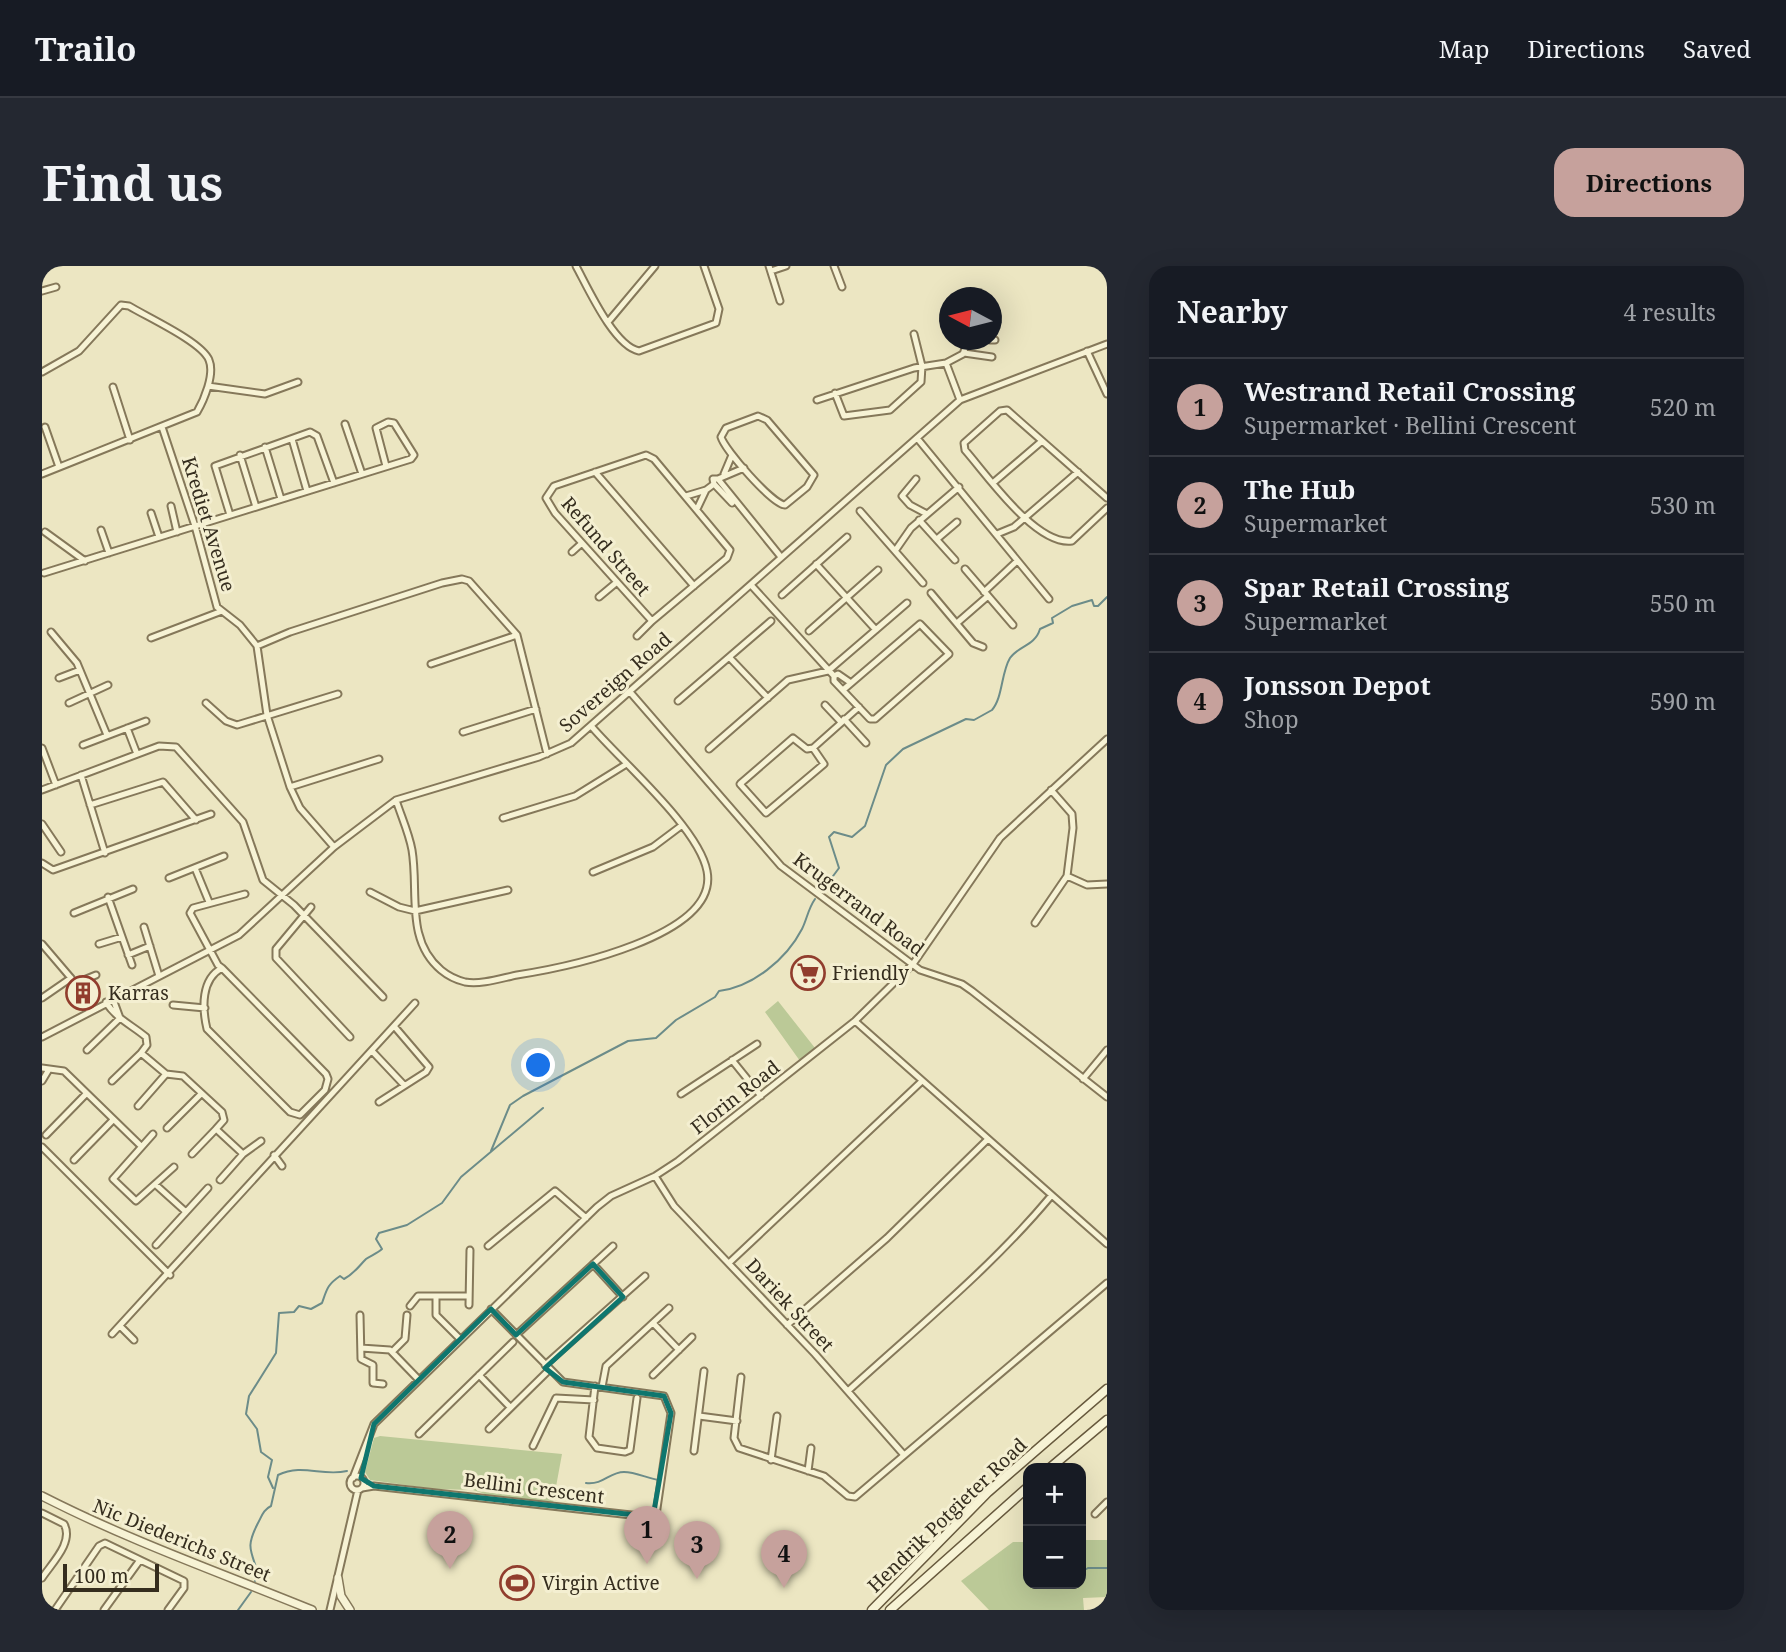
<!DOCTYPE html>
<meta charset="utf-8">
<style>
body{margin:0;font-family:"Noto Serif",serif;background:#242831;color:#f1f3f6}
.controls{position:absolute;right:21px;bottom:21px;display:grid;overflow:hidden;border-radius:14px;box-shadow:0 7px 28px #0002}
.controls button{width:63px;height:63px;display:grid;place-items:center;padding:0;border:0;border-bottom:2px solid #363941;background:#171b24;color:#f1f3f6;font:35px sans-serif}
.compass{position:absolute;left:897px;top:21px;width:63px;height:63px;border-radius:50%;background:#171b24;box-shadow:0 7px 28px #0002;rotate:277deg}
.scale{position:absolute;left:21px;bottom:18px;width:96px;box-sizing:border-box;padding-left:7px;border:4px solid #352d1e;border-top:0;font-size:19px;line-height:24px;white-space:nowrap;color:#352d1e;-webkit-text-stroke:5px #f4efd1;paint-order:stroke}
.you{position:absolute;left:497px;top:800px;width:24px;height:24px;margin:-18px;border:5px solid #fff;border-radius:50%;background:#1a73e8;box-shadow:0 0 0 10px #1a73e833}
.badge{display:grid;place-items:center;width:46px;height:46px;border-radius:50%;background:#c6a19c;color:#111;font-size:23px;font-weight:700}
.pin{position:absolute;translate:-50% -58px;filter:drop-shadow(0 2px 4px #0008)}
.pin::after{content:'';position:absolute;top:37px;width:24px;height:21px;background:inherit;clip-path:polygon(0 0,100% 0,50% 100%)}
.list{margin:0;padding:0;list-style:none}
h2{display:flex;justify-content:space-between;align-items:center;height:91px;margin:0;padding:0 28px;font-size:30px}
h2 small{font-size:23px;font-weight:400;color:#9ea1a6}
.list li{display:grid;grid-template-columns:46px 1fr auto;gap:21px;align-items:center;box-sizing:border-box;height:98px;padding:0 28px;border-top:2px solid #363941}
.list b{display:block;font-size:26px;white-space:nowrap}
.list p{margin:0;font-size:23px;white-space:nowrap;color:#9ea1a6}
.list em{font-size:23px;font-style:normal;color:#9ea1a6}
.map{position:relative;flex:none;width:1065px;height:1344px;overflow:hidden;border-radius:21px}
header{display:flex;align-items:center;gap:42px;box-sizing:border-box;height:98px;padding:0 35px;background:#171b24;border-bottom:2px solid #363941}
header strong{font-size:33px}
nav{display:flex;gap:38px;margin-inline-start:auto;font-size:24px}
.intro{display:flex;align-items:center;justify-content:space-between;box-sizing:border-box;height:168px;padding:0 42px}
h1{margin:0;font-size:49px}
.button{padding:18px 32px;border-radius:21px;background:#c6a19c;color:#111;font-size:24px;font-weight:700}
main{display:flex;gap:42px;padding:0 42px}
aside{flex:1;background:#171b24;border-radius:21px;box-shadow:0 7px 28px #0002}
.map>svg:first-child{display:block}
.green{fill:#bbc997}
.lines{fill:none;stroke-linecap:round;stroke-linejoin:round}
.stream{stroke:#6c8c89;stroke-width:2}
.minor-casing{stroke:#85785a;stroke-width:9}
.tertiary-casing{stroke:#85785a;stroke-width:10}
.secondary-casing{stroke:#67593d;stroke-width:11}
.minor{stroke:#f7f3d5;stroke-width:5}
.tertiary{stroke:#f7f3d5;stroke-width:7}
.secondary{stroke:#f7f3d5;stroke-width:8}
.marked{fill:none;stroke:#0f766e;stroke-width:5;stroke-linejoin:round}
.labels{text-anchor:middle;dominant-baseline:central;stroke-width:6;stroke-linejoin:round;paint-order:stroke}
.street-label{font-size:19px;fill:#352d1e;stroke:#f4efd1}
.poi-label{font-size:19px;fill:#352d1e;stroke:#f4efd1;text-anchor:start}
</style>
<header>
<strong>Trailo</strong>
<nav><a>Map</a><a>Directions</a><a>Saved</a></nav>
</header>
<div class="intro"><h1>Find us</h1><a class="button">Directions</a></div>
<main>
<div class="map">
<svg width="1065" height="1344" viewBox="0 0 1065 1344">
<rect width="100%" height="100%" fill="#ece6c2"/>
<path class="green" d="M736,735L773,782L758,795L723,746Z
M338,1170L520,1188L511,1237L449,1230L431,1224L392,1223L328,1214L323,1206L332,1172Z
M1039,1274H1065V1331L1041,1332L1042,1344H947L919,1315L971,1276H986V1318H1039Z"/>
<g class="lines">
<path class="stream" d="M780,625L797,602L787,571L792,566L810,571L823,560L844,499L861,483L924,453L932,454L950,444C961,431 959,407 968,392C976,380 993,380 998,363L1011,357L1010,352L1030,340L1050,334L1052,340H1056L1065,331
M449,885L468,839L481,830L586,775L614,772L634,754L673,731L677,725C710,721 744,694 760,663C765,653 766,643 773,633
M544,1217C562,1219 567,1206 582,1206C593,1206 605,1212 616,1214
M231,1222L226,1211L230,1194L219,1186L215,1163L204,1148L207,1130L234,1087L237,1047L252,1046L257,1040L269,1043L280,1037C285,1023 285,1019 298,1010L302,1013C313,1007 317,1000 324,993C328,990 336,987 340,983L334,973L337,967L365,959L400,937L419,911L501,842
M1039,1306L1046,1302H1065
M213,1315L217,1310C209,1284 203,1282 216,1257C220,1250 221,1244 229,1240L236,1209C261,1197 280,1211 305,1205
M196,1344L209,1326"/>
<g class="minor-casing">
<path id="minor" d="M534,0C546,22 572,80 597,85L674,57L677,43L662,0
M727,0L738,35
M792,0L800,21
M729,5L744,0
M0,25L14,21
M566,56L613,0
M948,74H953
M1045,85L1065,128
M922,87L950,91
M904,97L921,88L926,74
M0,106L37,85L79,39L87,40C105,51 160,76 167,94C173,108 162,134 155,146L0,208
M166,120L223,128L256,116
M71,121L88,174
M793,127L802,150L848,144L879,116L880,100L872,68
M775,134L872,102L904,97L918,134
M716,150L725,154L772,209L765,221L743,239C730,238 683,184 679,171L684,162Z
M303,158L320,208
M3,161L17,201
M120,161L153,260L175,341L198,359L215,380L225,449L248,521L258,542L292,581
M875,172L1007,333
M250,173L265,225
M223,181L239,233
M198,189L214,241
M604,189L612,193L688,284L685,292L610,355L513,247L504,232L512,220Z
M553,206L652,320
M682,208L690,189
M671,213H676L739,291
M671,213L672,218L690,237
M676,213L702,202
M874,213L860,230L868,239L885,248
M952,216L1000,175
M644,230L664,224L672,218
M1065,232L965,144L958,145L922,177L923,184C945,209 994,280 1030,275L1065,242
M129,240L135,266
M655,243L664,224
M818,245L881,317
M109,247L117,271
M188,249L173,200L268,166L275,170L292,217
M877,254L913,294
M59,264L67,287
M3,266L43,295
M955,268L972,261L1036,206
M895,273L915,256
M853,285L869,262L917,221
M530,286L540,277
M774,298L834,364
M923,303L971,359
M2,307L369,193L372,189L352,157L346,156L334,162L344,200
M709,319L792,410V415L828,453H833L907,388L878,358L801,424
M942,326L975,295
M889,327L931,377L941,381
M740,329L805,271
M557,331L575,316
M915,357L946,330
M767,365L836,304
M9,366L35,397L65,469
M595,370L610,355
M109,372L180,345
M215,380L248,366L400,317L420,313L427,315L475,369L505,488
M687,391L726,432
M389,398L475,369
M792,410L796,408L809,417
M17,412L38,404
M588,426L739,600L878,704L920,718L930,725L1065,831
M636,435L729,355
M27,437L66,419
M164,437L184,455L195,459L296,428
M783,439L799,456
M802,453L824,477
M85,462L95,488
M421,466L494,443
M751,472L765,483L771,482L782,498L724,547L698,518Z
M41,479L104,455
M0,482L14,519
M771,482L817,441
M667,483L746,414L786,405L865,337
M39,509L63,587
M248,521L337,493
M0,524L117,480L134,481L201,556L221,614L252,639L341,731
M354,534C359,550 367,567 370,584C377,625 363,674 399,704C405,709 415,714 423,716C439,719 460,712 475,709C520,702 678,671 665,605C657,562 580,496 550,461
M48,539L121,516L154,554
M461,552L533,530L583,499
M0,558L19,586
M0,597L11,604L169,548
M153,602L167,636
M551,606L611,581L639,560
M1025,610L1045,619L1065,618
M127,612L182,590
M328,626L357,641L373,645L466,624
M66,631L90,699
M269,641L234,683V692L308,771
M32,647L91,623
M993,657L1025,610L1031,562L1030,548L1009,524
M102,661L117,710
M0,678L29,712L47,745
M57,678L80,671
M86,689L108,680
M180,702C159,713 160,742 165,763L248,846L258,849L283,824L286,813L284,808L180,702L176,699L148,647L151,642L203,628
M32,718L54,709
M0,732L29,712
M71,733L78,752
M64,736C73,752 90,759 104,771L105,779L99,787L124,808L141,810L180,846L182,854L174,863L201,888L219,875
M131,739L163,742
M813,755L1065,978
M0,771L197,669L292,581L354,534L497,491L529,477L918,134L1065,78
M45,784L78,752
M330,785L362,819
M690,794L719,830
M0,802L22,805L99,880
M1041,813L1065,784
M0,815L6,805
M70,815L99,787
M639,828L715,778
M337,836L384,806L387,801L352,760
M96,840L124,808
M125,862L159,828
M111,868L71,913L94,935L132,901
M4,869L44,828
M0,881L128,1009
M150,888L174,863
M232,889L240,900
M32,894L71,854
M613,910L632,940L773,1088L862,1189
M178,914L201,888
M114,919L144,946
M114,979L166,922
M446,980L513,925L544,952
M688,996L880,815
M551,998L581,1031
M394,1030V1049L418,1073
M427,1039L428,984
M368,1040L376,1030H427
M318,1049L319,1093L331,1099V1117L341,1118
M611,1057L637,1084
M745,1059L845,972L945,874
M78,1060L92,1074
M70,1068L373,737
M474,1069L571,980
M319,1082L348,1084L377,1114
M350,1086L363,1073L365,1049
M503,1099L603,1010
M437,1109L468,1141
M611,1109L650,1071
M699,1111L692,1172L697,1182L782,1210L806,1230L813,1231L1065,1017
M553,1120L547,1171L555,1182L583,1186L588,1184L595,1132
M560,1121L564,1100L627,1042
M806,1125C875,1062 949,1002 1009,930
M657,1150L695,1155
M447,1163L507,1104
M377,1168L471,1076
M491,1180L514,1132L552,1134
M652,1185L662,1105
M729,1194L735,1150
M766,1205L769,1182
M308 1217a7 7 0 1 1 14 0a7 7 0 1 1-14 0Z
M311,1212L332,1158L555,941L569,930L613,910L636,895L813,755L871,698L958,572L1065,473
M320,1222L332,1220L607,1251L614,1249L629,1147L622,1130L521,1116L449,1043
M0,1247L22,1258C32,1276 10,1297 0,1312
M1053,1248L1065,1236
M13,1344L57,1280L63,1277L142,1315V1322L126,1344
M62,1344L98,1294
M288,1344L316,1224"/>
</g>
<g class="tertiary-casing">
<path id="tertiary" d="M0,1230C88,1275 179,1307 270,1344
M296,1312L299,1330L308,1344"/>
</g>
<g class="secondary-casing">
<path id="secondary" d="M1008,1202L1065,1154
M830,1344L946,1226L1065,1123
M848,1344L986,1221"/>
</g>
<use href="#minor" class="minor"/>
<use href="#tertiary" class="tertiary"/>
<use href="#secondary" class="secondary"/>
</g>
<path class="marked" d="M551,998L581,1031L503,1102L521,1116L622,1130L629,1147L611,1251L332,1220L319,1212L332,1158L449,1043L474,1069Z"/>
<defs>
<g id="supermarket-ring" transform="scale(1.75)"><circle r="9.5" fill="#f4efd1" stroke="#913d2d" stroke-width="1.5"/><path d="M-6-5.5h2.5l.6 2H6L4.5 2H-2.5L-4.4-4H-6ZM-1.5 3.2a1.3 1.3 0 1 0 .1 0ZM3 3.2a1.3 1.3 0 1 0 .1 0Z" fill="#913d2d"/></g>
<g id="building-ring" transform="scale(1.75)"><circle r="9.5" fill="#f4efd1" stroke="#913d2d" stroke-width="1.5"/><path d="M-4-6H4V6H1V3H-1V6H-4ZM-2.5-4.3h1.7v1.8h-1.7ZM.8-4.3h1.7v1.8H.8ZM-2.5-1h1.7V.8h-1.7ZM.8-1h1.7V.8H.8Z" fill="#913d2d"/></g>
<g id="stadium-ring" transform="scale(1.75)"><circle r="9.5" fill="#f4efd1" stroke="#913d2d" stroke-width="1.5"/><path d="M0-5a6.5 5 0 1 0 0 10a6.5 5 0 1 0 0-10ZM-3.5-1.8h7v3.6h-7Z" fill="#913d2d"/></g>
</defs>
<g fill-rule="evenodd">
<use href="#supermarket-ring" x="766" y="707"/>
<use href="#building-ring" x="41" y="727"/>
<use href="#stadium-ring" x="475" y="1317"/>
</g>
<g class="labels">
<g class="street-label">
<text transform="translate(167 258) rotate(73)">Krediet Avenue</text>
<text transform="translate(564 280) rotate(49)">Refund Street</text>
<text transform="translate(573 416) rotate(-41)">Sovereign Road</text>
<text transform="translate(817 638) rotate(37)">Krugerrand Road</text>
<text transform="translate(693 831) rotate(-38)">Florin Road</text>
<text transform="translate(748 1039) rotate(47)">Dariek Street</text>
<text transform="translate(492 1222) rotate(7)">Bellini Crescent</text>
<text transform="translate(905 1249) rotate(-44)">Hendrik Potgieter Road</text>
<text transform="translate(140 1274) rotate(22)">Nic Diederichs Street</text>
</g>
<g class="poi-label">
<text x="790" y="707">Friendly</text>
<text x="66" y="727">Karras</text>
<text x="500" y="1317">Virgin Active</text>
</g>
</g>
</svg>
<div class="controls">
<button>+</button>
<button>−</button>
</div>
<svg class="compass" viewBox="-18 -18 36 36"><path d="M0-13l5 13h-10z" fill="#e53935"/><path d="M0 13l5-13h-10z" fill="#9ea1a6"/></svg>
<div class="scale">100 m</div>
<div class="you"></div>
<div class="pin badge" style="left:605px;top:1298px">1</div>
<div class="pin badge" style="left:408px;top:1303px">2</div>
<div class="pin badge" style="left:655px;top:1313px">3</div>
<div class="pin badge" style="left:742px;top:1322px">4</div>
</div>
<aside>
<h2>Nearby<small>4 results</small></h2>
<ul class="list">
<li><span class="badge">1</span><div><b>Westrand Retail Crossing</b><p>Supermarket · Bellini Crescent</p></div><em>520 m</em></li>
<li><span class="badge">2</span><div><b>The Hub</b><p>Supermarket</p></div><em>530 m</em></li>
<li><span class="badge">3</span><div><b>Spar Retail Crossing</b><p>Supermarket</p></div><em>550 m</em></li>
<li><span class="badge">4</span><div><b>Jonsson Depot</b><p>Shop</p></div><em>590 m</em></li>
</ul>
</aside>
</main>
